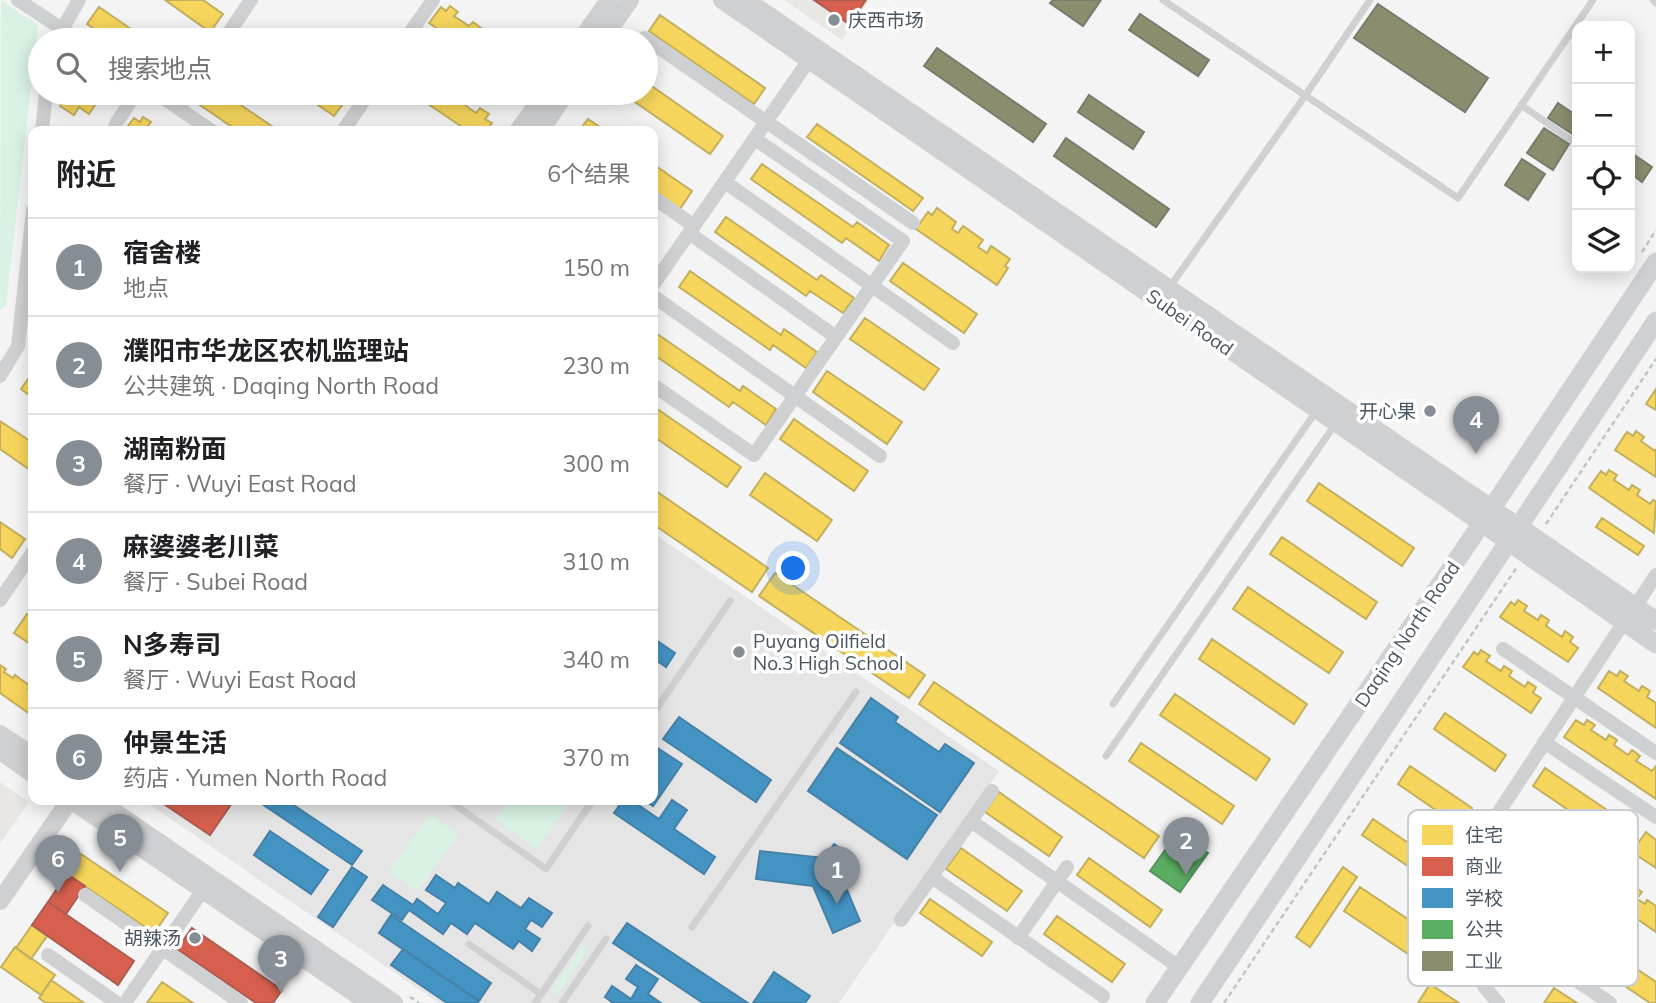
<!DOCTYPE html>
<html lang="zh">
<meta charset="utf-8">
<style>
body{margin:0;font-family:Mulish,"Noto Sans SC",sans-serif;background:#f6f6f6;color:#202124}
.controls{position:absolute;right:21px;top:21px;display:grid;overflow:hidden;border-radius:14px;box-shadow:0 4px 18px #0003}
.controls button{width:63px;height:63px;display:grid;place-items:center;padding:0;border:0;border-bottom:2px solid #e0e0e0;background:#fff;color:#202124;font:35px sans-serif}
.you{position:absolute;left:794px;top:569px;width:24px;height:24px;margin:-18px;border:5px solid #fff;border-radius:50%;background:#1a73e8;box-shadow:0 0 0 10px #1a73e833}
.badge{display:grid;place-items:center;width:46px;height:46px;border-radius:50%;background:#868d94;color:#fff;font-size:23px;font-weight:700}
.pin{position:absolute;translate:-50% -58px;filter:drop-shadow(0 2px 4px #0008)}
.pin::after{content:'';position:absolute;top:37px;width:24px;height:21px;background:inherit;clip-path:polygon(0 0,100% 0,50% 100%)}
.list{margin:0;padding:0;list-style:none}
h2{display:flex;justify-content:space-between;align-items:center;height:91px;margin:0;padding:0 28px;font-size:30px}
h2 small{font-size:23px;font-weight:400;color:#757577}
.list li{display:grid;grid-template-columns:46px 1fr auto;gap:21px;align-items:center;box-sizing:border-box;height:98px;padding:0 28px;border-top:2px solid #e0e0e0}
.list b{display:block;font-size:26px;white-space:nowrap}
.list p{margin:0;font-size:23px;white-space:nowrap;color:#757577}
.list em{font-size:23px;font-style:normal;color:#757577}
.icon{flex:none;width:38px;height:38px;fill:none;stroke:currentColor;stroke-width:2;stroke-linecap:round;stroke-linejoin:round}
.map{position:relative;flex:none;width:1656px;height:1003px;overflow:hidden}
.search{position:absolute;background:#fff;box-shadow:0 4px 18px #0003;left:28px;top:28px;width:630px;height:77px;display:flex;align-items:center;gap:18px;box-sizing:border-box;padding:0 24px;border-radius:38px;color:#757577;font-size:26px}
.panel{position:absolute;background:#fff;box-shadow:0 4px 18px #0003;left:28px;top:126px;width:630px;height:679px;border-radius:14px}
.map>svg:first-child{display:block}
.commercial{fill:#e8e7e3}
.education{fill:#e6e5e6}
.green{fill:#d9f2e3}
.homes{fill:#f6d55c;stroke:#c2af5e;stroke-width:2}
.shops{fill:#d6604d;stroke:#ac5d53;stroke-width:2}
.schools{fill:#4393c3;stroke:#4581a6;stroke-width:2}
.public{fill:#5aae61;stroke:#559461;stroke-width:2}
.industry{fill:#8c8c6e;stroke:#787c6a;stroke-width:2}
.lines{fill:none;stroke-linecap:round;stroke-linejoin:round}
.path{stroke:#bcc7c4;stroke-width:2.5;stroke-dasharray:5 3.5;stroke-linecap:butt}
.service{stroke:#ced0d2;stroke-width:7}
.minor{stroke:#ced0d2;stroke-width:14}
.tertiary{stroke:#ced0d2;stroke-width:18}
.secondary{stroke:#ced0d4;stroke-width:19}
.poi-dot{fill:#868d94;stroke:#fff;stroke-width:2.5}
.labels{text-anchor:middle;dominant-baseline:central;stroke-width:7;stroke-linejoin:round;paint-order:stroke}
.poi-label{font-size:19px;fill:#4a5661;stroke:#fff;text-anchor:start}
.street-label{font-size:19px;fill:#4a5661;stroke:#fff}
.key{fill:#fff;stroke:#c9ccd0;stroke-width:2}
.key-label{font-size:19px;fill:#4a5661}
</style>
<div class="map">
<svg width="1656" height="1003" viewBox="0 0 1656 1003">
<rect width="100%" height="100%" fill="#f4f4f4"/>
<path class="commercial" d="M784,0H869L842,40Z
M0,782L29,802L0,844Z"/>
<path class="education" d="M653,533L999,771L839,1003H439L143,800H653Z"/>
<path class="green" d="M1,0L38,25L6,306L0,310Z
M509,800H571L537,849L495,819Z
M430,814L459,834L417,891L389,871Z
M583,945L588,949L556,996L551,992Z"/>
<path class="homes" d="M165,0H203L223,14L210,32Z
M450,6L458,12L454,16L469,26L473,22L481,28L478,32L489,40H454L429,23L441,7L446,11Z
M99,7L147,40H111L87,24Z
M660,15L765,88L754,104L649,31Z
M646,82L723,136L710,154L622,93H646Z
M69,93H90L99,99L89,114L79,107L74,115L60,106Z
M209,93H223L279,131H238L200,105Z
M300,93H336L346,100L334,116Z
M412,93H447L454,98L457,93L465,98L462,103L476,113L480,108L489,114L485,119L492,123L486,131H468Z
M143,117L151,122L147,127L153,131H124L134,118L140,122Z
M588,119L606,131H579Z
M817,124L923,198L913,211L807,137Z
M653,164L692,191L680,209L653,190Z
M762,164L853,227L857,222L889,245L879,261L846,238L842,243L751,179Z
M937,208L956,222L952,229L958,233L963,226L983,240L978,247L987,253L991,246L1010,259L1005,266L1008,268L997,285L916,229L928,212L932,215Z
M726,217L817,280L821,275L854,298L843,313L810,291L806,296L715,232Z
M903,263L977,314L964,333L890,281Z
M690,271L781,335L784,329L817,352L806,368L773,345L770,350L679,287Z
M865,318L939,369L924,390L850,339Z
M653,331L740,391L743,386L776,409L766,425L733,402L729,407L653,354Z
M827,371L902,422L887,444L813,392Z
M33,372V398L21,389Z
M1656,389V410L1646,404Z
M653,406L741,467L727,487L653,436Z
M794,419L868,471L854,491L780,439Z
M0,421L33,443V472L0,449Z
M1636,431L1644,437L1641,441L1655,451L1656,449V477L1615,450L1627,432L1633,436Z
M1609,470L1617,475L1614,480L1629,490L1632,485L1640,490L1637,495L1650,504L1653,500L1656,501L1654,533L1589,488L1601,471L1606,475Z
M765,473L832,520L817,541L750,495Z
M1319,483L1414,548L1402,566L1307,501Z
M653,489L768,568L752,592L653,524Z
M1602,518L1644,546L1638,555L1596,527Z
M0,522L25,539L12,558L0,549Z
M1282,537L1377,602L1366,619L1270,554Z
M775,573L925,675L909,698L759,596Z
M1248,587L1343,652L1329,673L1233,609Z
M1518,600L1527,606L1524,611L1538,620L1541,615L1549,620L1546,626L1562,637L1565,631L1573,637L1570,642L1578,648L1568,662L1500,617L1511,602L1515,605Z
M27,614L33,618V646L14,633Z
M1212,639L1307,704L1294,724L1199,659Z
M1481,650L1490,656L1486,661L1501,671L1504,666L1512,671L1509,676L1525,687L1528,682L1536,687L1533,693L1541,698L1531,713L1463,667L1474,652L1478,655Z
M0,665L6,669L4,672L13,678L15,675L30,686L28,689L33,693V716L0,693Z
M1609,671L1617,676L1620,671L1628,676L1624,681L1639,691L1642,686L1650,691L1647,697L1656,703V728L1598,688Z
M934,682L1159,836L1144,858L919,704Z
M1175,694L1270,759L1256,780L1160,715Z
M1445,713L1506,755L1495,771L1434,729Z
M1576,720L1584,725L1587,720L1595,725L1591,730L1606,740L1609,735L1617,740L1614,745L1628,755L1632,750L1640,756L1636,761L1652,771L1656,766V799L1564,737Z
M1141,743L1234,806L1222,824L1129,761Z
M1410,766L1472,808L1459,826L1398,784Z
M1545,768L1607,810L1595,828L1533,786Z
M999,792L1062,837L1049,856L985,812Z
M1373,819L1435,861L1424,877L1362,835Z
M1646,832L1656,840V868L1632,852Z
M961,848L1022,891L1007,911L946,869Z
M81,854L168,913L154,933L67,874Z
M1089,858L1162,910L1150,927L1077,875Z
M1343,867L1357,877L1310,947L1296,937Z
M1622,878L1642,892L1630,908L1610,894Z
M1360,887L1445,944L1429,968L1344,911Z
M930,899L992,942L982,956L920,913Z
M1639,900L1645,904L1647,900L1656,906V932L1630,914Z
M1057,916L1125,964L1112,982L1044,934Z
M32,925L47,936L31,959L16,948Z
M1582,932L1656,982V1003H1650L1570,949Z
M15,947L55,975L41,995L1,967Z
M51,980L84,1003H46L39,998Z
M162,982L193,1003H147Z
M1430,984L1459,1003H1418Z
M1554,988L1577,1003H1544Z"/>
<path class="shops" d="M814,0H866L849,24Z
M158,800H227L232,803L210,835Z
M67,874L85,886L66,914L48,902Z
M48,902L134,961L118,985L32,925Z
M192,928L282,990L273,1003H256L177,949Z"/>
<path class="schools" d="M653,638L675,653L666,667L653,658Z
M871,698L898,717L895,722L939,752L945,744L974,763L940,812L840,743Z
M679,717L771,780L756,802L663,739Z
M656,747L682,764L653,806L644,800H653V751Z
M837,748L937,815L907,859L808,791Z
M256,800H286L362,851L352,865Z
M623,800H631L659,819L672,800L687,810L674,829L715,857L704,874L614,813Z
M270,831L328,870L311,894L254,855Z
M834,844L849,854L839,871L860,921L833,933L813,886L756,879L760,851L824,858Z
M352,867L367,877L333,927L318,917Z
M436,875L455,888L458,883L489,904L497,892L521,908L529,898L552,913L542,927L531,920L525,929L540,939L532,951L519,941L513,949L475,923L467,934L451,923L443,934L409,910L402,920L372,900L383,885L413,905L417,899L438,914L446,903L426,890Z
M391,915L491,983L479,1001L379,933Z
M627,923L748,1003H703L613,943Z
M403,949L479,1001L477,1003H447L391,965Z
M636,965L658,979L648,994L661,1003H613L605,997L612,986L631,999L638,987L626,979Z
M774,972L810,996L805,1003H753Z"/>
<path class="public" d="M1178,832L1208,853L1180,892L1150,871Z"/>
<path class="industry" d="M1053,0H1101L1083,26L1050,3Z
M1378,4L1488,78L1465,112L1354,38Z
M1140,14L1209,60L1198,76L1129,30Z
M937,48L1046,124L1033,142L924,66Z
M1089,95L1144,132L1133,149L1078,112Z
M1558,103L1577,116V137L1548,118Z
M1544,128L1569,144L1553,170L1527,153Z
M1066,138L1169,209L1156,227L1054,156Z
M1630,152L1652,167L1642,182L1630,173Z
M1522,159L1545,174L1528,200L1505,185Z"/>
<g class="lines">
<path class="path" d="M1642,252L1656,230
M1546,524L1656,359
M1506 969a13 13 0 1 1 26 0a13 13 0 1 1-26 0Z
M410,997L419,1003
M1224,1003L1517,567"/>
<path class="service" d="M1163,0L1458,198L1593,0
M1653,0L1656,3
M1521,105L1577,144
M1169,288L1305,96L1370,0
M1113,704L1317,410
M653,714L730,601
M1106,756L1336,423
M448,800L546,869L593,800
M692,927L856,692
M469,944L541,994
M535,1003L588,926
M562,1003L606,939"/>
<path class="minor" d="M18,0L79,40
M645,38L913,223
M56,40L79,0
M224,40L251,0
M405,40L433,0
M156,93L212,131
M178,108L189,93
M42,131L46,93
M113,131L117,122L136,93
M343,131L369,93
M725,182L953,343
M653,197L694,226
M689,233L836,337
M653,285L809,60
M653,296L880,456
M0,376L18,346L33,210
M653,385L754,455L903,241L755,139
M0,600L33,552
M1635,607L1656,575
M1503,649L1656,753
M1544,742L1656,817
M971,821L1179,967
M932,877L1103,996
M85,895L241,1003
M901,920L992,791
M1018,938L1067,867
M48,955L117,1003
M1564,972L1610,1003
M125,1003L203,890
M1498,1003L1484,986L1473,939L1451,914L1445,897L1450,886L1624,622"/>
<path class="tertiary" d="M722,0L1509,542
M746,0L1519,527
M581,40L609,0
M602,40L630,0
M518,131L545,93
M540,131L566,93
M0,734L33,756
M0,751L33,774
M71,800L369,1003
M97,800L394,1003
M0,901L70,800"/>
<path class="secondary" d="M1519,527L1656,621
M1509,542L1656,644
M1155,1003L1482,523L1656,262
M1200,1003L1656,321"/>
</g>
<g class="poi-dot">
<circle cx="834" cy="20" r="7"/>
<circle cx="1430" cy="411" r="7"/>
<circle cx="739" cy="652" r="7"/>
<circle cx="195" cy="938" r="7"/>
</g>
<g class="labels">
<g class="poi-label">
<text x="848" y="20">庆西市场</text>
<text x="1416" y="411" text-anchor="end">开心果</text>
<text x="753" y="641">Puyang Oilfield<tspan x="753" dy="22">No.3 High School</tspan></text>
<text x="181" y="938" text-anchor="end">胡辣汤</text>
</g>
<g class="street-label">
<text transform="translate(1190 322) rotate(35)">Subei Road</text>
<text transform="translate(1407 634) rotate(-56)">Daqing North Road</text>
</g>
</g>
<rect x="1408" y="810" width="230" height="176" rx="10" class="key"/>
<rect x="1422" y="825" width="31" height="20" fill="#f6d55c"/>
<rect x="1422" y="857" width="31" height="19" fill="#d6604d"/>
<rect x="1422" y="888" width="31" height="20" fill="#4393c3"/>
<rect x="1422" y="920" width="31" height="19" fill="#5aae61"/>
<rect x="1422" y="951" width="31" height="20" fill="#8c8c6e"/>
<g class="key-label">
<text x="1465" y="842">住宅</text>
<text x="1465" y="873">商业</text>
<text x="1465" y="905">学校</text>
<text x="1465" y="936">公共</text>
<text x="1465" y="968">工业</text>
</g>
</svg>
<div class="controls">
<button>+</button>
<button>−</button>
<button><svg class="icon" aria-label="locate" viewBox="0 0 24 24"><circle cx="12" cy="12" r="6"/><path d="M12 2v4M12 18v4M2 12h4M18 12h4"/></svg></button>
<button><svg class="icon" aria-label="layers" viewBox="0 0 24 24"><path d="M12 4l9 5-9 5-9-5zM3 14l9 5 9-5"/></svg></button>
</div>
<div class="you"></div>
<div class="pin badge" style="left:837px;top:904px">1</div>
<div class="pin badge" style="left:1186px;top:875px">2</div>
<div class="pin badge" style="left:281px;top:993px">3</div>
<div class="pin badge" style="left:1476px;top:454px">4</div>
<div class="pin badge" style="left:120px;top:872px">5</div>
<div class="pin badge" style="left:58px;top:893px">6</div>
<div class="search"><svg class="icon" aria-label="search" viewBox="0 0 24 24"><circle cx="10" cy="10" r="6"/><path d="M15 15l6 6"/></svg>搜索地点</div>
<section class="panel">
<h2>附近<small>6个结果</small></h2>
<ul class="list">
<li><span class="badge">1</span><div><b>宿舍楼</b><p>地点</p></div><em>150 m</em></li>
<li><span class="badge">2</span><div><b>濮阳市华龙区农机监理站</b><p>公共建筑 · Daqing North Road</p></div><em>230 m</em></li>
<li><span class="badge">3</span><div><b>湖南粉面</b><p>餐厅 · Wuyi East Road</p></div><em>300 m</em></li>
<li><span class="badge">4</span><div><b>麻婆婆老川菜</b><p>餐厅 · Subei Road</p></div><em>310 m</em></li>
<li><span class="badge">5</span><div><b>N多寿司</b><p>餐厅 · Wuyi East Road</p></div><em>340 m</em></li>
<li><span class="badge">6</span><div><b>仲景生活</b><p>药店 · Yumen North Road</p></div><em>370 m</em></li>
</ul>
</section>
</div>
